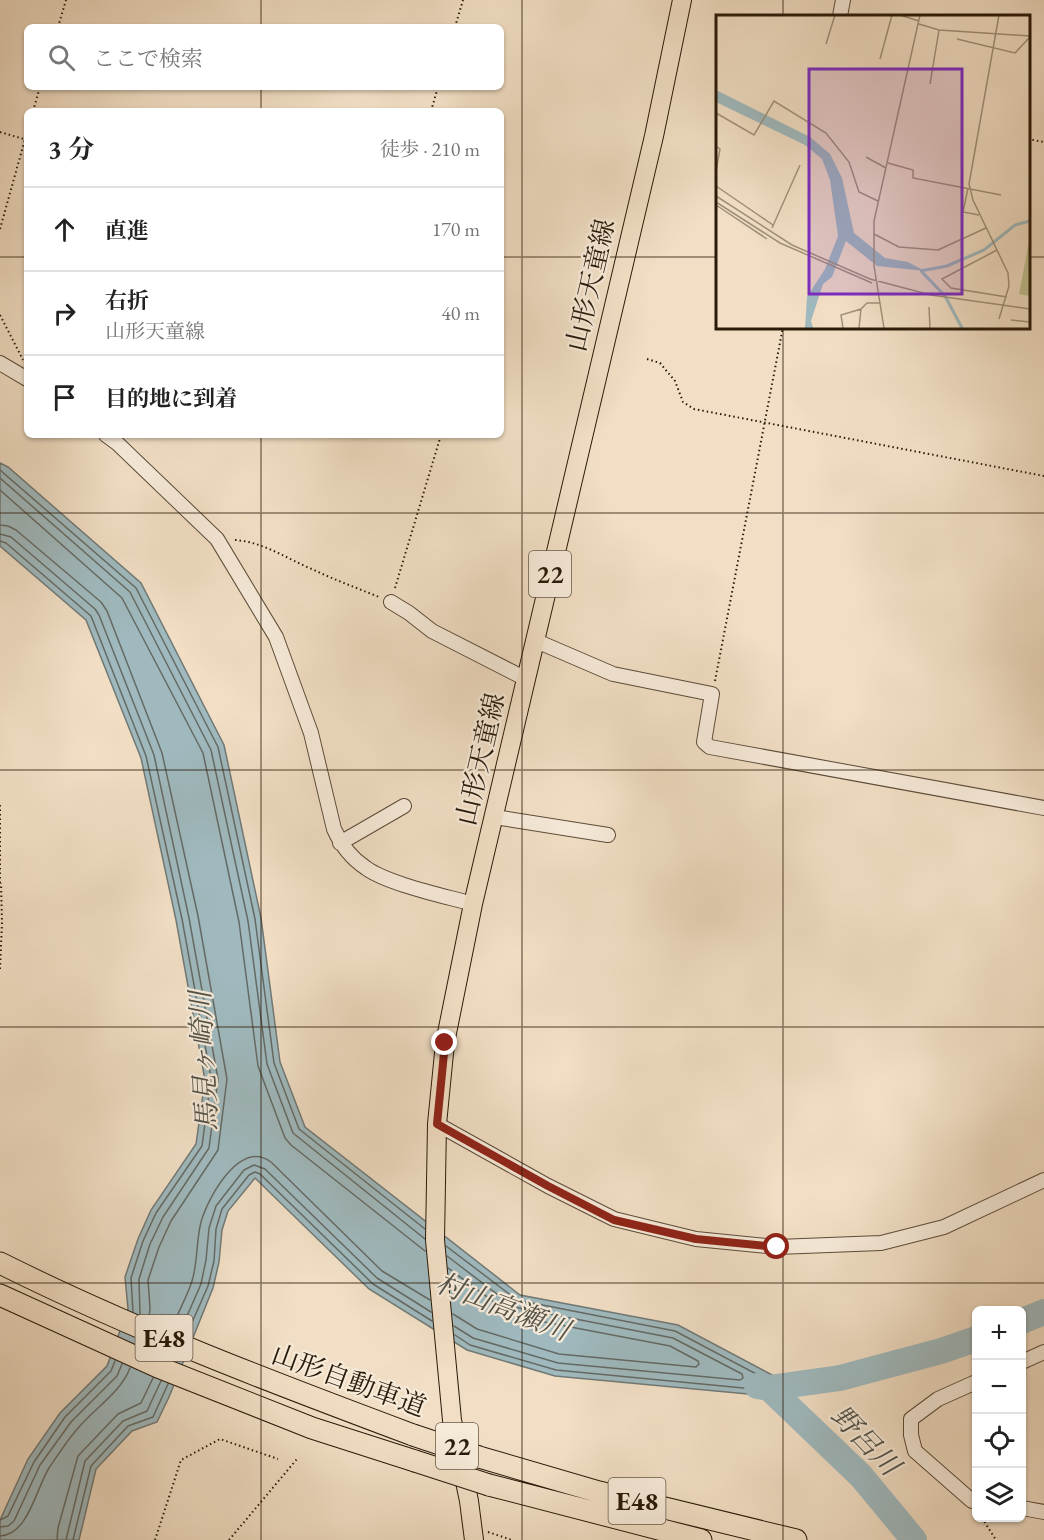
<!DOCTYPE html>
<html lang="ja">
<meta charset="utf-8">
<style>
body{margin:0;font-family:"EB Garamond","Noto Serif JP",serif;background:#f6f6f6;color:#222}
.controls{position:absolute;right:18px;bottom:18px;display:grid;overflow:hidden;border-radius:9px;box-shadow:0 2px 4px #0004}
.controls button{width:54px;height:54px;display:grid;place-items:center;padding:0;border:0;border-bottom:2px solid #e0e0e0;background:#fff;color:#222;font:30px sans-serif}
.stop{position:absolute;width:18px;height:18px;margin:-14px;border:4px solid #8f2418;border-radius:50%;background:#fff}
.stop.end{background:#8f2418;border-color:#fff;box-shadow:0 2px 6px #0008}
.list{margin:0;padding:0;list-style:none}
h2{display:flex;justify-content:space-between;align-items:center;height:78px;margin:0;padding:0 24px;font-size:26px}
h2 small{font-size:20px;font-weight:400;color:#767676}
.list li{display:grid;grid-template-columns:39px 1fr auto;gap:18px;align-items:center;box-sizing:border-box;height:84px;padding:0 24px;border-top:2px solid #e0e0e0}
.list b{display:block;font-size:22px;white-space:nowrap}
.list p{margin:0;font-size:20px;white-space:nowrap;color:#767676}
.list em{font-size:20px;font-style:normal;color:#767676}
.icon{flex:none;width:33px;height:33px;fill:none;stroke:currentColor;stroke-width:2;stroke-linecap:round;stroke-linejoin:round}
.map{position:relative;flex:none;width:1044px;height:1540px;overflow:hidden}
.search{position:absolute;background:#fff;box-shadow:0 2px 4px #0004;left:24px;top:24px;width:480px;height:66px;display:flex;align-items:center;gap:15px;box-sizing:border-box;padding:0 21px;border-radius:9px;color:#767676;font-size:22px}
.panel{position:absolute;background:#fff;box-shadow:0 2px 4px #0004;left:24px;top:108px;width:480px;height:330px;border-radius:9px}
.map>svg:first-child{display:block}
.water{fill:#9fb9be;stroke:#707976;stroke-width:1.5}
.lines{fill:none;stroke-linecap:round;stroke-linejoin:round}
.shore{stroke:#646a64;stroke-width:1.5}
.river{stroke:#9fb9be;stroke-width:26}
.minor-casing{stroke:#5c4b38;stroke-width:16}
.major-casing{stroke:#2a1a09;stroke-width:20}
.highway-casing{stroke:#2a1a09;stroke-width:23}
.path{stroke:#2a1a09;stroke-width:2;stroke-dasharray:1.5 3;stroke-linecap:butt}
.minor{stroke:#f6ead9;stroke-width:14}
.major{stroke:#f1dec4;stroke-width:18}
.highway{stroke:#f1dec4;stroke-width:21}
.highway-bridge-casing{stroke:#2a1a09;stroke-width:23;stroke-linecap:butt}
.highway-bridge{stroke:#f1dec4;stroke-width:21}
.route{stroke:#8f2418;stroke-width:8}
.grid{fill:none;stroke:#2a1a09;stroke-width:1.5;stroke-opacity:0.55}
.labels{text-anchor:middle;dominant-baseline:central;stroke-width:4.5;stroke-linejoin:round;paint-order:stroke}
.shield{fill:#f6ead9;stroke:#675847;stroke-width:1.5}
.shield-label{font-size:26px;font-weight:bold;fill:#2a1a09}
.street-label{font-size:27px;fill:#2a1a09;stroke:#f6ead9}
.water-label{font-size:28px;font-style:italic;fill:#535248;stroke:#f6ead9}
.inset-river{fill:none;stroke:#9fb9be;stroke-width:3}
.inset-road{fill:none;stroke:#a19079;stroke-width:1.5}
.view{fill:#7b2cbf;fill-opacity:0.15;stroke:#7b2cbf;stroke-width:3}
.inset-edge{fill:none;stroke:#2a1a09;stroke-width:3}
</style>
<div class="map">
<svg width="1044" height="1540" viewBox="0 0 1044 1540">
<rect width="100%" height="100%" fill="#f1dec4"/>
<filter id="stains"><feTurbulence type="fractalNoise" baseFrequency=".00333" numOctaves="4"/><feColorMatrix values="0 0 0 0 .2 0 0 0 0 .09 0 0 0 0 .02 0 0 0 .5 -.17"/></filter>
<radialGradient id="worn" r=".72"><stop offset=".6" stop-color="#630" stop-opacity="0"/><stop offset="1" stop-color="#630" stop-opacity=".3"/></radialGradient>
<path class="water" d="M0,463L8,467L141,583L224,745L261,918L280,1062L305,1127L520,1295L678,1325L791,1385L779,1397L555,1376L467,1350L369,1289L255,1178L228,1211L222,1230L219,1262L213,1288L169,1397L157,1422L132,1431L96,1469L79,1540H0V1520L28,1459L60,1413L107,1366L128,1309L125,1277L138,1239L151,1210L196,1144L205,1080L176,920L141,758L86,620L0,546Z"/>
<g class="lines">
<path class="shore" d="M0,470L136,588L218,747L255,919L274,1063L299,1129L425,1229
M0,478L130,592L211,750L248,921L267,1064L293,1133L425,1239
M0,490L122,598L203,753L239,922L258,1066L285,1138L291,1145L425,1251
M0,525L8,526L16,530L101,602L107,611L162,753L198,916L227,1079L218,1150L171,1221L159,1247L148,1280L150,1308L149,1318
M0,534L11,537L95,609L99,615L154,755L189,918L218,1079L209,1148L163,1217L150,1244L139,1279L140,1315
M0,541L6,543L91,616L146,756L182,919L211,1078L202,1146L156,1213L143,1241L131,1278L133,1312
M446,1246L517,1300L675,1331L777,1385L779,1388L775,1391L556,1370L470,1345L455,1335
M447,1256L514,1307L673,1338L742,1374L743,1378L740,1380L558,1363L473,1338L454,1326
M448,1268L513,1316L670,1346L698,1361L699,1364L696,1367L559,1354L477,1329L453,1314
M172,1328C178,1312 187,1297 192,1281C198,1262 196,1241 201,1222C208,1197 240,1139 271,1162L382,1271L430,1300
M180,1332L201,1284L206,1260L209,1228L216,1206L244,1170L254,1165L265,1169L377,1278L431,1312
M187,1334L208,1286L214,1261L216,1229L222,1209L249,1175L255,1172L260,1174L373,1284L432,1321
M0,1520L8,1516L34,1462L65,1417L111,1371L115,1361
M0,1527L8,1526L14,1521L40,1465L71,1422L117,1376L122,1364
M0,1536C28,1535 36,1489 49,1468C58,1455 68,1439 79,1427C95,1408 121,1392 130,1368
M57,1540L58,1528L78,1456L118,1414L141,1403L153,1378
M66,1540L85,1461L123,1421L147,1411L161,1381
M73,1540L91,1466L128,1426L153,1417L168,1384"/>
<path class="river" d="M1022,1321L1044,1312
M757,1386L769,1388L840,1378L941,1351L976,1339
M769,1388L861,1476L914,1540"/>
<g class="minor-casing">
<path id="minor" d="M840,16L843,0
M0,363L27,379
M106,435L117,443L217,539L276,637L311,733L334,829C341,845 351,858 366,868C388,884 445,896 473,904
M391,602L409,613L432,631L526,679
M534,640L613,674L712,694L704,742L710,747L1044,808
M495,817L608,835
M340,843L404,806
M437,1124L548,1186L614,1219L696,1239L777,1247L881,1243L944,1227L1044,1180
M1022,1362L1044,1352
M976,1382L938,1399L911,1419V1435L915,1451L972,1501H976
M1022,1508L1044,1512"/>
</g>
<g class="major-casing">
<path id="major" d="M474,1540L469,1501L452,1420L435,1240L437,1124L445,1043L473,904L654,136L682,0"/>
</g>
<g class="highway-casing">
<path id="highway" d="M0,1263C134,1330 274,1383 413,1435
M0,1295L158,1367L312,1428L415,1461
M479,1457L599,1492L796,1540
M489,1485L701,1540"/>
</g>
<path class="path" d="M58,27L66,0
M455,27L463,0
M33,111L40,87
M431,111L438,87
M0,132L27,140
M1028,139L1044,142
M0,229L27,132
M0,315L23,360
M647,359L660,363L675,381L683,402L694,409L1044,476
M235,540C264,542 287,559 314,570C335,580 357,588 379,597
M395,588L441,435
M715,681L783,327
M0,805V883
M0,969L2,923L1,883
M982,1518L996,1540
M488,1532L512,1540
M155,1540L181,1460L220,1439L278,1459
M229,1540L297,1459"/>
<use href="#minor" class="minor"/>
<use href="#major" class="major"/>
<use href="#highway" class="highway"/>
<g class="highway-bridge-casing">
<path id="highway-bridge" d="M413,1435L479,1457
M415,1461L489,1485"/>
</g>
<use href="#highway-bridge" class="highway-bridge"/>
</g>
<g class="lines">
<path class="route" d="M445,1043L437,1124L548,1186L614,1220L696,1239L777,1247"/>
</g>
<path class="grid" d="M261,0V27M522,0V1540M783,0V16M261,87V111M0,257H27M501,257H717M1028,257H1044M783,327V1540M261,435V1540M0,513H1044M0,770H1044M0,1027H1044M0,1283H1044"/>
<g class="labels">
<g class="shield">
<rect x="529" y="551" width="42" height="46" rx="4.5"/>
<rect x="135.5" y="1315" width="57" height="46" rx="4.5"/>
<rect x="436" y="1423" width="42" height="46" rx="4.5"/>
<rect x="608.5" y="1478" width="57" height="46" rx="4.5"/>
</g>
<g class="shield-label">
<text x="550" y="574">22</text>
<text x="164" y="1338">E48</text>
<text x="457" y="1446">22</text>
<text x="637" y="1501">E48</text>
</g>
<g class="street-label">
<text transform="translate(590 285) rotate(-77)">山形天童線</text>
<text transform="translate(480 759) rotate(-77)">山形天童線</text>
<text transform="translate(349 1380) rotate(20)">山形自動車道</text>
</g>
<g class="water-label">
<text transform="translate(203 1061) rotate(-93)">馬見ヶ崎川</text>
<text transform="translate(503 1306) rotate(21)">村山高瀬川</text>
<text transform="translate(866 1440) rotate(46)">野呂川</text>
</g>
</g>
<g transform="translate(716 15)">
<rect width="314" height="314" fill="#f1dec4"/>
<path d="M313,227V281L303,279Z" fill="#c0c090"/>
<path d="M0,75L94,122L114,139L126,163L138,218L169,243L192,247L209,256L161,251L130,226L116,262L107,269L95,306L97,313H89L91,282L109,254L122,221L114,165L106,144L89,130L0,87Z" fill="#9fb9be"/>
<path class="inset-river" d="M204,256L231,251L268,235L299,210L314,206M206,257L229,281L246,313"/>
<path class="inset-road" d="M184,0L203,6M203,9L223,15L314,21M241,24L299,38L314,22M110,29L119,0M164,44L176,0M214,69L223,15M0,98L38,120L58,86L110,118L133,147L143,177L162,186M0,131L4,134L0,156M150,142L170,153M172,148L197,155V163L285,180M0,171L57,210M252,173L247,197L263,200M0,181L76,230L154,264L215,280L314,294M0,187L64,228L156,268M0,190L51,224M56,213L84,150M158,219L183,232L222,235L270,213M281,235L226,264L235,273L291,282M213,292L214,313M283,304L293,271L292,258L257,185L253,169L283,0M295,305L314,307M127,313L125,300L145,294L151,288H164M143,313L145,294M168,313L158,251V206L204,0"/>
<path class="view" d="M93,54H246V279H93Z"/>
<rect width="314" height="314" class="inset-edge"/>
</g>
<rect width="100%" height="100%" filter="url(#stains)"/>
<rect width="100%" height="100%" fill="url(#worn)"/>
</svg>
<div class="controls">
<button>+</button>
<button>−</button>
<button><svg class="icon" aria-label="locate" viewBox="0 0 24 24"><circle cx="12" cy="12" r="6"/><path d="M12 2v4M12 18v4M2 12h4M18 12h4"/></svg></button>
<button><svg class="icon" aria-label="layers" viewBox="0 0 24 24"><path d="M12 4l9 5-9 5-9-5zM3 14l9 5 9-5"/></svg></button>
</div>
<div class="stop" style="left:777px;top:1247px"></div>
<div class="stop end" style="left:445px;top:1043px"></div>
<div class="search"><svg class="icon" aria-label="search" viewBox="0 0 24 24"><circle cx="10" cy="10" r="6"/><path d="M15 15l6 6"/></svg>ここで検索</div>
<section class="panel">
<h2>3 分<small>徒歩 · 210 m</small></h2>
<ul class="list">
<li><svg class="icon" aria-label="ahead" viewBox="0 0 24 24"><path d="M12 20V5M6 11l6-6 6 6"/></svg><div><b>直進</b></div><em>170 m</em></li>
<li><svg class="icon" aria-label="right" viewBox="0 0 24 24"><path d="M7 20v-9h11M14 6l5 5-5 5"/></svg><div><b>右折</b><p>山形天童線</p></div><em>40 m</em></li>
<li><svg class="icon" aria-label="arrive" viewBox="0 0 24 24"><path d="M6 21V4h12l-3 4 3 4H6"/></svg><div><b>目的地に到着</b></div></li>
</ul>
</section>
</div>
